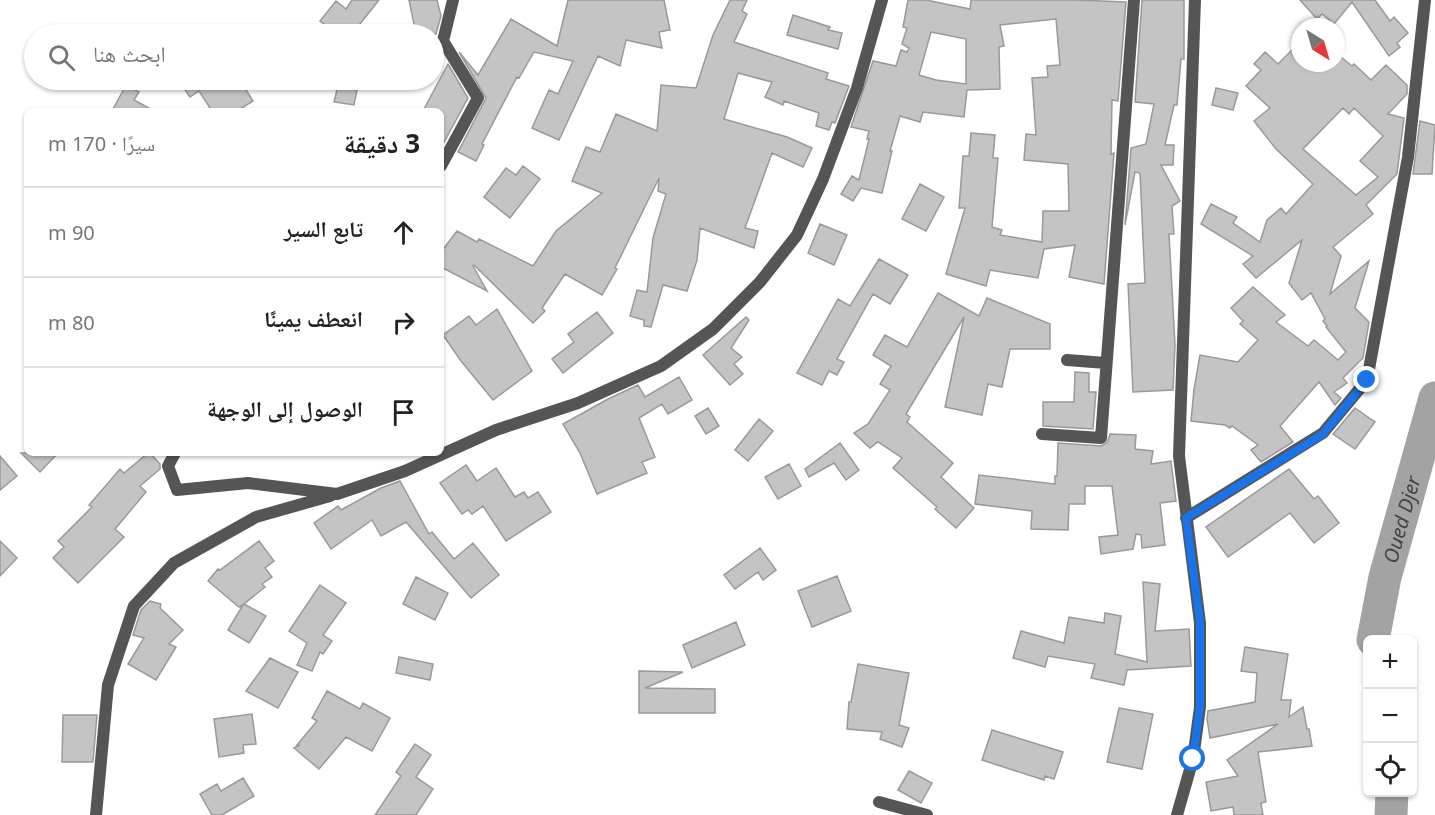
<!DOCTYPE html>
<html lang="ar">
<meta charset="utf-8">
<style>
body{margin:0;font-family:"Noto Sans","Noto Naskh Arabic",sans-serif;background:#f2f2f2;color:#222;direction:rtl}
.controls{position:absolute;right:18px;bottom:18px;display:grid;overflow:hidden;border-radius:9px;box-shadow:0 2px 4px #0004}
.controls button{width:54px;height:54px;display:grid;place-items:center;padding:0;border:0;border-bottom:2px solid #e0e0e0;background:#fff;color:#222;font:30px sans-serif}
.compass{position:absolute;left:1291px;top:18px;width:54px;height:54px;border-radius:50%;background:#fff;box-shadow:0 2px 4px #0004;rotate:143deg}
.stop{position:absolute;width:18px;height:18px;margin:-14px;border:4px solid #1a73e8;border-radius:50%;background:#fff}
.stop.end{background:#1a73e8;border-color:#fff;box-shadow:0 2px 6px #0008}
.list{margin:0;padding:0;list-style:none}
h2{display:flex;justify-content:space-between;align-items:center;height:78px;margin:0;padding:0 24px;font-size:26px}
h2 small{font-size:20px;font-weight:400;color:#767676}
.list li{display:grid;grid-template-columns:39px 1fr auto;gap:18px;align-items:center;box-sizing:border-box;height:90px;padding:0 24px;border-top:2px solid #e0e0e0}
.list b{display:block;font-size:22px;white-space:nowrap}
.list em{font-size:20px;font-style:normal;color:#767676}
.icon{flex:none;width:33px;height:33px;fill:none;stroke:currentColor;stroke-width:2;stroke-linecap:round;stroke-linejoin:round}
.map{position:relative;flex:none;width:1435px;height:815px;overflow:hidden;direction:ltr}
.search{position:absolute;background:#fff;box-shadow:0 2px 4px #0004;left:24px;top:24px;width:420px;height:66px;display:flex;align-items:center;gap:15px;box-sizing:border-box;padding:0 21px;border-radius:33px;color:#767676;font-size:22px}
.panel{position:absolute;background:#fff;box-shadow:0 2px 4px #0004;left:24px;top:108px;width:420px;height:348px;border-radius:9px;direction:rtl}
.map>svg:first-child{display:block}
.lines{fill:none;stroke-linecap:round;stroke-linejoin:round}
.river{stroke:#a3a3a3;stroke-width:33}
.building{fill:#c4c4c4;stroke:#999;stroke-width:1.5;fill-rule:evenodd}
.minor{stroke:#555;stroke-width:12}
.route{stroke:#1a73e8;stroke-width:8}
.labels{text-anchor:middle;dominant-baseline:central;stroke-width:4.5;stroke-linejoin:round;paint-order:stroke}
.water-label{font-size:20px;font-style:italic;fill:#444;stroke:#fff}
</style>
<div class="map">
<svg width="1435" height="815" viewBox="0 0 1435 815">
<rect width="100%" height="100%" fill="#fff"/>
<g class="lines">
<g class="river">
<path id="s1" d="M1373,640L1385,577L1435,398"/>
<path d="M1391,815L1392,792"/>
</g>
</g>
<path class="building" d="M352,0H379L352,34H338L320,21L336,1L346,9Z
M409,0H437L441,16L436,34H416Z
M568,0H664L670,30L659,32L662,48L626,40L620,66L598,56L559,140L532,128L549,90L558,94L573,61L534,52L519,78L517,77L482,144L484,145L476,161L458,152L486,98L459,52L478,75L511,19L557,46Z
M730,0H747L742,11L747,14L734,42L828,73L826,79L849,86L835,123L832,122L829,130L816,126L819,113L784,101L783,105L765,97L772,82L738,73L724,119L787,137L812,148L803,167L772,153L745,228L758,231L754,248L700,228L697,260L687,291L663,285L651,327L644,326V320L630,316L637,290L647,292L653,238L666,194L658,191L659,178L615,268L617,269L602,295L565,274L542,308L545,311L533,323L474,265L473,266L487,291L441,267V252L457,231L477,242L479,239L533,266L556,231L602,193L572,181L586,147L600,152L616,114L657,131L661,85L696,88L713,35Z
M908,0H926L970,9L971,0H1077L1126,2L1118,101L1112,100L1111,154L1114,153L1104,284L1069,277L1075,245L1044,249L1038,278L990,270L986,286L946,274L965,208H959L963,156H969L971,133L995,135L993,158H998L992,227L1002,230L1000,235L1042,242L1043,211H1069L1068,164L1024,160L1026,134L1036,135L1032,78L1048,77L1047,66L1060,65L1056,19L1000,25L1004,46L999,47L1000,89L967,90L964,117L923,112L920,122L900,116L890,151H892L882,193L861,188L853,201L841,194L852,176L859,180L869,139H867L869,131L851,127L873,61L896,66L901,50L907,52L909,48L902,44L907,28L903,27ZM931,32L966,39V84L936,80L919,75Z
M1142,0H1184V59H1181L1177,105H1174L1165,145H1174L1173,165H1161L1180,201L1172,206L1174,234H1169L1175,345L1173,390L1133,392L1128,284L1145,283L1140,173L1135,172L1125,225L1131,148L1146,144L1154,104L1135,102Z
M1300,0H1375L1390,21L1394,17L1408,33L1397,43L1400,47L1389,56L1352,2L1334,24L1322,14L1317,19Z
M793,15L830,27L828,30L842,33L838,49L787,35Z
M1300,42V63H1336V53L1352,66L1354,64L1371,80L1386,65L1407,85V94L1388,114L1404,118L1397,174L1366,205L1373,214L1333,247L1341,256L1330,294L1369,261L1355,308L1369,322L1363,358L1343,378L1347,383L1334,392L1341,398L1335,405L1319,382L1280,426L1293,442L1261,462L1251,450L1258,445L1232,426L1230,428L1225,425L1191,421L1194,389L1200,355L1238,362L1258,340L1240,324L1243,321L1231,308L1253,287L1285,315L1276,322L1308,346L1314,340L1338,360L1346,352L1326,327L1327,326L1323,321L1325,319L1311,293L1302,300L1289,283L1302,240L1256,278L1243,264L1253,256L1201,224L1211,204L1237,217L1233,223L1260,242L1267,220L1281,208L1286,214L1313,184L1276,149L1254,121L1270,108L1246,86L1261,70L1254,64L1265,52L1278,64ZM1343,108L1349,114L1354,108L1383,136L1360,161L1378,177L1356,195L1303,149Z
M448,64L468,98L443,144L441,143V111H423Z
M178,80H240L253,101L237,111H212L199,91L190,97Z
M126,85L139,92L134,100L154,111H112Z
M338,86L357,90L354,105L334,102Z
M1216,88L1238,93L1233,110L1212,105Z
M1420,121L1435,125L1432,174H1413Z
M523,166L540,179L510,218L484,197L506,168L516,175Z
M920,184L944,197L926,231L902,219Z
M820,224L847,235L834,265L808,253Z
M879,259L908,275L890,304L873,294L837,359L844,362L837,375L829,371L822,385L797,373L838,299L850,306Z
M938,293L979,316L987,298L1050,324V349H1010L1002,387L988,384L982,415L945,407L964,317L906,414L910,417L907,422L953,463L941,477L974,508L956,528L935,509L937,507L893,468L902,458L878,442L870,448L854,433L868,424L890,390L880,384L891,366L873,355L885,335L907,347Z
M497,309L532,371L493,400L461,361L443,335L469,316L476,325Z
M597,312L613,333L563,373L552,359L574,342L568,334Z
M746,317L749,320L731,348L742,357L734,364L743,374L730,385L703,355Z
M1075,372L1089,373V392H1096L1093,429L1043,426V402H1074Z
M679,377L692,400L668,414L662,404L639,418L655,457L642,462L647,473L597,494L580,453L563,424L608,399L638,385L645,397Z
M708,408L719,426L706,434L695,416Z
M1355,408L1375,422L1355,449L1333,434Z
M759,419L773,431L748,461L735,450Z
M1110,434L1136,435L1135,449L1153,451L1151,464L1171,461L1176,501L1160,503L1165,545L1142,548L1141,535L1136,534L1133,549L1101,554L1099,537L1118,535L1112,486H1085V504H1069L1068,530L1031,529L1032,511L975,504L979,475L1055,484V476H1057L1058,443L1101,446L1107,443Z
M840,443L859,470L846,480L834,463L809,477L805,469Z
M21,453H58L40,472Z
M148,453H150L160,464V469L140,486L146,492L115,529L124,537L78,583L53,558L64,547L58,541L92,507L89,505L120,469L124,473Z
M0,456L17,476L0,490Z
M789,464L801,486L778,499L765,477Z
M466,465L477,481L496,468L515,497L524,492L528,498L538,492L551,512L506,541L483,506L472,514L468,510L462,514L440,483Z
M1289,469L1314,499L1318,496L1339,523L1314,543L1290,513L1228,557L1206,527Z
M400,481L429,534L432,532L454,559L473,543L499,575L471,598L406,522L381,536L372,520L331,549L314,523L338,506L341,510L381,488Z
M0,541L17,558L0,576Z
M259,541L274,561L265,568L272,577L262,584L265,587L244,604L266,616L249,643L228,630L243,605L239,607L208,581L218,569L220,570Z
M760,548L776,570L763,580L758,572L735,589L724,575Z
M837,576L851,611L812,627L798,591Z
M416,577L448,593L435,620L403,604Z
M1143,582L1160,584L1155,631L1189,629L1191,666L1127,670L1124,685L1091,678L1095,664L1048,656L1045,667L1013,658L1021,631L1064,643L1069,617L1104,623L1105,613L1121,616L1115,654L1147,662Z
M320,585L346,603L323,635L332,641L323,654L320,652L312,671L297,665L307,643L289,631Z
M150,601L161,604L160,608L183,630L169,644L176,647L156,680L128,664L144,638L133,635L141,610Z
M736,622L745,645L692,668L683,645Z
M1245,647L1288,654L1281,700H1291L1289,717L1303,707L1307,729H1309L1312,746L1258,752L1266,802L1261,803L1263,815H1234L1233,807L1211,811L1206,782L1238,776L1227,760L1278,724L1210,738L1207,719L1208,711L1255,702L1257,673L1241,671Z
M399,657L433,664L430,680L396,673Z
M270,658L298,672L278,708L246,691Z
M858,664L909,673L899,725L909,728L902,747L880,739L882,732L847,729L849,702H851Z
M639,671L683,672L645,688L715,689V713H639Z
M327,691L360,709L363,703L390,718L372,751L346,737L319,769L294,748L300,745H297L317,721L312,718Z
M1119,708L1153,714L1142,769L1107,762Z
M252,714L256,744L243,745L244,753L219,757L214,719Z
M63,715H97L93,762H62Z
M992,730L1063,752L1054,779L1045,776L1044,780L982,760Z
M415,744L431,755L416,777L433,789L416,815H375L401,776L396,772Z
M909,771L932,783L921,803L898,790Z
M243,778L254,796L222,815H212L200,794L217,784L221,791Z"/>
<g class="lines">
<path class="minor" d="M441,166L478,98L443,41L453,0
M1067,360L1106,363
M1042,434L1101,438L1134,0
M175,453L168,466L177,490L248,483L337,494L405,471L496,430L578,403L661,366L713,329L760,282L797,235L823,179L857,88L882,0
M1186,518L1323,433L1367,380L1408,157L1425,0
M879,802L927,815
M96,815L108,685L134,606L174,563L256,517L330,496
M1177,815L1193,759L1200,707V623L1179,456L1195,0"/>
</g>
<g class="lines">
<path class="route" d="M1193,759L1200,706V622L1186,518L1323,434L1367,380"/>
</g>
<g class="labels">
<g class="water-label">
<text stroke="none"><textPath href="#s1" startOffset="124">Oued Djer</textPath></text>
</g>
</g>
</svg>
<div class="controls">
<button>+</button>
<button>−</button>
<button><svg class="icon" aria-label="locate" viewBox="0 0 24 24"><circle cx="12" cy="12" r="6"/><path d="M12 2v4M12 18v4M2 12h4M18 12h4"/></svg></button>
</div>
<svg class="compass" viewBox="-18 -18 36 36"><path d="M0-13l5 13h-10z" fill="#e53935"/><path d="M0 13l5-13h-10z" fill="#767676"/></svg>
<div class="stop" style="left:1193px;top:759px"></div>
<div class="stop end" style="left:1367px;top:380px"></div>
<div class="search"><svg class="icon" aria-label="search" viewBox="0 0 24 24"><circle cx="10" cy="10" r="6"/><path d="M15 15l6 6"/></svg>ابحث هنا</div>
<section class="panel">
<h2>3 دقيقة<small>سيرًا · 170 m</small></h2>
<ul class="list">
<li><svg class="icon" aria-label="ahead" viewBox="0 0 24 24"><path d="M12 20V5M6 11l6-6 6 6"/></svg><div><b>تابع السير</b></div><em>90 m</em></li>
<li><svg class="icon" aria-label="right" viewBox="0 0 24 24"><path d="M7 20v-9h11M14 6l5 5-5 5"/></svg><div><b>انعطف يمينًا</b></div><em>80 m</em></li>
<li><svg class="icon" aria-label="arrive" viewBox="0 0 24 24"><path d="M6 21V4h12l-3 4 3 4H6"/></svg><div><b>الوصول إلى الوجهة</b></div></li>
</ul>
</section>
</div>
